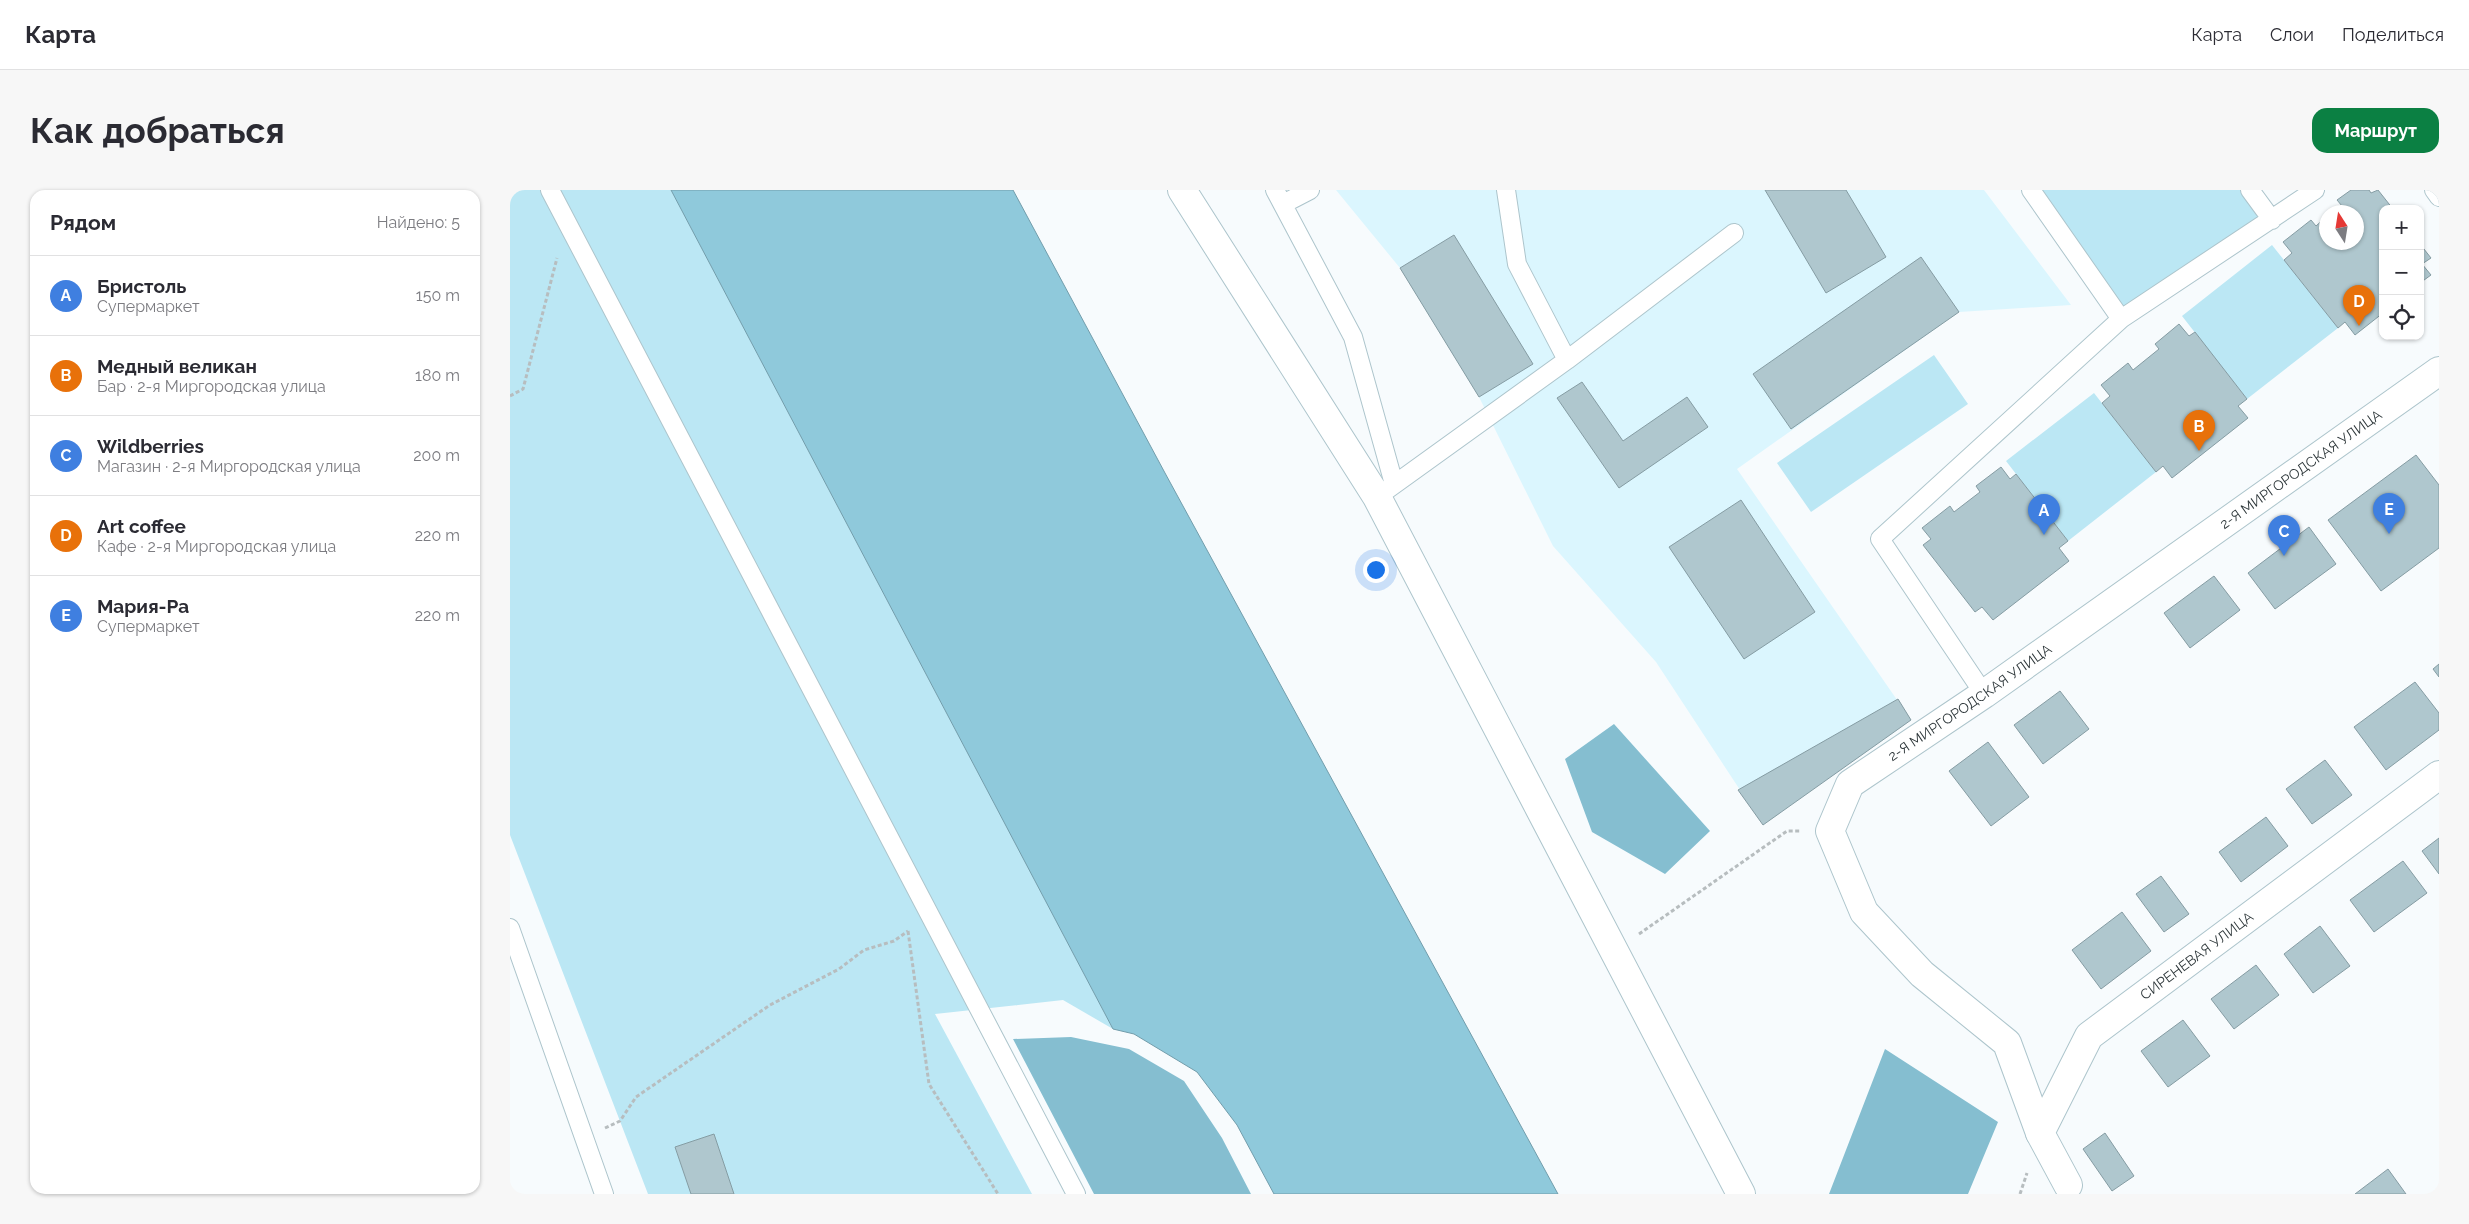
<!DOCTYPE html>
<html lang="ru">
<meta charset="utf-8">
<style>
body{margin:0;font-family:Raleway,sans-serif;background:#f7f7f7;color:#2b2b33}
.controls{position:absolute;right:15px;top:15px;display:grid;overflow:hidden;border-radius:10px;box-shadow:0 1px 4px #0004}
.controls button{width:45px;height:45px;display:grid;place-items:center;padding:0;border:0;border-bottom:1px solid #e1e1e2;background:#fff;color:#2b2b33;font:25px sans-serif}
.compass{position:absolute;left:1809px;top:15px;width:45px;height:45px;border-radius:50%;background:#fff;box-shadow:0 1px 4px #0004;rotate:348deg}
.you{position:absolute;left:865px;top:379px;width:18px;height:18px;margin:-12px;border:4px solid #fff;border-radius:50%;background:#1a73e8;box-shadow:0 0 0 8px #1a73e833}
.badge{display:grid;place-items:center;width:32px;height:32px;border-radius:50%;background:#0b8043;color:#fff;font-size:16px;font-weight:700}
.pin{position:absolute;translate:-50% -41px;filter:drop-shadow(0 1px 2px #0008)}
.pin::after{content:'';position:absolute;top:26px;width:18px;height:15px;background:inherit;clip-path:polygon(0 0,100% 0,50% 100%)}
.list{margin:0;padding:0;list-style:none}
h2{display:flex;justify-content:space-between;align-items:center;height:65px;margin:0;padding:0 20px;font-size:21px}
h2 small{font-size:16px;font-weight:400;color:#7c7c81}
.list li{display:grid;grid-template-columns:32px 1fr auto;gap:15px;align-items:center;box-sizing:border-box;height:80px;padding:0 20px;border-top:1px solid #e1e1e2}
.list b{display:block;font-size:19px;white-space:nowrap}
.list p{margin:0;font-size:16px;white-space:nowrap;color:#7c7c81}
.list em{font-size:16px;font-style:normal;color:#7c7c81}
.icon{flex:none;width:28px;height:28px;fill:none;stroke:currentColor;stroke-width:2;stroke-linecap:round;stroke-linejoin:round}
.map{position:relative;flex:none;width:1929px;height:1004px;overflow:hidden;border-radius:15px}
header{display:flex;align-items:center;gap:30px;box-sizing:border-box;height:70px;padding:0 25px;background:#fff;border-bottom:1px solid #e1e1e2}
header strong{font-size:24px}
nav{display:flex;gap:28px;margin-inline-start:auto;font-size:18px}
.intro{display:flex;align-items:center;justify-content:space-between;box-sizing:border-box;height:120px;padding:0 30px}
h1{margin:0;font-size:35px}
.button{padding:12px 22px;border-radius:15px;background:#0b8043;color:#fff;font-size:18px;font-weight:700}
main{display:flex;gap:30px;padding:0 30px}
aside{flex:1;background:#fff;border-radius:15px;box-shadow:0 1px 4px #0004}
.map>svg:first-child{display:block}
.built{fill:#dbf6fe}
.green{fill:#bbe7f4}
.forest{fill:#85bed0}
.water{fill:#8fc9db;stroke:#729dab}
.building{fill:#afc7ce;stroke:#859ca3}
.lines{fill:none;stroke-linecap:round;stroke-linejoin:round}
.lane-casing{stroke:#adc5cc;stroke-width:20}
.street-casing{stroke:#adc5cc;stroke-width:30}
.path{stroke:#b7bdbf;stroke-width:3;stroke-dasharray:4 2.5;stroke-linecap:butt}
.lane{stroke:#fff;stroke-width:18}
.street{stroke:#fff;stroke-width:28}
.labels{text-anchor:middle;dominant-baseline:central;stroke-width:4.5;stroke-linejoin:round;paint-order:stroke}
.street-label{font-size:14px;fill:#2e373a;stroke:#f7fbfd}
</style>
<header>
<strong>Карта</strong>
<nav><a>Карта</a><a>Слои</a><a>Поделиться</a></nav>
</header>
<div class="intro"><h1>Как добраться</h1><a class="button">Маршрут</a></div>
<main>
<aside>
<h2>Рядом<small>Найдено: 5</small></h2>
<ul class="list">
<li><span class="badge" style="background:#3f7fe0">A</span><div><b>Бристоль</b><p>Супермаркет</p></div><em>150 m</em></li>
<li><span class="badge" style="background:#e8710a">B</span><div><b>Медный великан</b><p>Бар · 2-я Миргородская улица</p></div><em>180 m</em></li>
<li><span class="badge" style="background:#3f7fe0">C</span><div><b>Wildberries</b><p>Магазин · 2-я Миргородская улица</p></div><em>200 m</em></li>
<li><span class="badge" style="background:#e8710a">D</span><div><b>Art coffee</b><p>Кафе · 2-я Миргородская улица</p></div><em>220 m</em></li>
<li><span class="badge" style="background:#3f7fe0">E</span><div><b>Мария-Ра</b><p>Супермаркет</p></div><em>220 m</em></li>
</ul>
</aside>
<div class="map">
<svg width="1929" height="1004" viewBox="0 0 1929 1004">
<rect width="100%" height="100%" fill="#f7fbfd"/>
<path class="built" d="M826,0H1474L1561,115L1449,122L1227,279L1401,530L1253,635L1146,472L1043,356L969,207L890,78Z"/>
<path class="green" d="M0,0H161L603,839L553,810L425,824L522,1004H138L0,645Z
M1521,0H1740L1762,30L1611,129Z
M1762,55L1828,138L1737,209L1672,126Z
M1424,165L1458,214L1301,322L1267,273Z
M1584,203L1646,282L1558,351L1496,271Z"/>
<path class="forest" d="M1104,534L1200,641L1155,684L1082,642L1055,569Z
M561,847L619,859L674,891L712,948L741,1004H584L503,849Z
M1375,859L1488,932L1458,1004H1319Z"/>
<path class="water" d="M161,0H503L655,283L1048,1004H764L727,935L687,882L624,844L603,839Z"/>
<path class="building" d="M1255,0H1336L1376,67L1316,103Z
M1841,0H1859L1861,3L1868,0L1883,19H1873V123L1845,145L1835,132L1828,138L1774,70L1782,63L1773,52L1801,30L1806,36L1816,27V52H1846V22H1823L1832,16L1827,10Z
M944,45L1023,174L969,207L890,78Z
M1910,54L1921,68L1912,74L1921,85L1910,93Z
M1411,67L1449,122L1281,239L1243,184Z
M1669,134L1679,146L1685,142L1737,209L1728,216L1738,228L1662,288L1653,276L1646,282L1592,213L1600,206L1591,195L1618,173L1623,180L1649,159L1645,154Z
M1072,192L1113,251L1177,207L1198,237L1109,298L1047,208Z
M1906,265L1929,295V358L1871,401L1818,330Z
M1491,277L1500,289L1506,284L1558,351L1549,358L1559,371L1483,430L1472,417L1465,422L1413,355L1421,349L1412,338L1440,316L1444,322L1470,302L1466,296Z
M1231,310L1305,422L1234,469L1159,357Z
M1799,337L1826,374L1765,419L1738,383Z
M1704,386L1730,420L1680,458L1654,423Z
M1929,474V487L1923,479Z
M1905,492L1929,523V540L1876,580L1844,537Z
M1550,501L1579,539L1533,574L1504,535Z
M1388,509L1401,530L1253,635L1228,600Z
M1478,552L1519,607L1481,636L1439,581Z
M1815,570L1842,605L1802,634L1776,599Z
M1756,627L1778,656L1731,692L1709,662Z
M1929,648V684L1912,661Z
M1893,671L1917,703L1864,742L1840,710Z
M1651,686L1679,724L1654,742L1626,704Z
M1612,722L1641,761L1591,799L1562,760Z
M1810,736L1840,776L1803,803L1774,764Z
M1746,775L1769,805L1724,839L1701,809Z
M1673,830L1700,866L1658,897L1631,861Z
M1595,943L1624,986L1602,1001L1573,959Z
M204,944L224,1004H181L165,957Z
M1878,979L1896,1004H1845Z"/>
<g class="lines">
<g class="lane-casing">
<path id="lane" d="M40,0L566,1004
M765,0L843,147L884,294
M1521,0L1611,129
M1740,0L1762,30
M1924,0L1929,7
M773,14L800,0
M1057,170L1224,43
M867,307L1057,170L1007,74L996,0
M1474,504L1370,349L1611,129L1805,0
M0,738L94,1004"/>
</g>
<g class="street-casing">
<g id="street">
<path d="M672,0L867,307L1231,1004"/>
<path id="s1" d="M1530,943L1497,853L1412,784L1354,722L1320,641L1340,594L1474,504L1929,181"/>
<path id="s2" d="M1558,995L1530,943L1579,846L1929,585"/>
</g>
</g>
<path class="path" d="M0,206L13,199L47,68
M398,741L419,894L488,1004
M1129,744L1277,641H1291
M95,938L110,931L126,907L260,815L329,779L354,760L384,751L398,741
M1510,1004L1517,983"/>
<use href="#lane" class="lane"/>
<use href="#street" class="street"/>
</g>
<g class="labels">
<g class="street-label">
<text stroke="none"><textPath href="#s1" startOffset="979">2-Я МИРГОРОДСКАЯ УЛИЦА</textPath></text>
<text stroke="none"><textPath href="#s1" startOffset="574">2-Я МИРГОРОДСКАЯ УЛИЦА</textPath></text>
<text stroke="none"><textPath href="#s2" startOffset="302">СИРЕНЕВАЯ УЛИЦА</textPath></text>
</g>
</g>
</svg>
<div class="controls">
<button>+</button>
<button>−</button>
<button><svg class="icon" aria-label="locate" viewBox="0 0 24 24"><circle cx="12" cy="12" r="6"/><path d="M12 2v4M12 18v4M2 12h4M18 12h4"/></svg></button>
</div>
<svg class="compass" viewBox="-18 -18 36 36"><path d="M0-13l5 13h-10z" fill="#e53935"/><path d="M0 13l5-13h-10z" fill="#7c7c81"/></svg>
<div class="you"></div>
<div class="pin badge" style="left:1534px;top:345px;background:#3f7fe0">A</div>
<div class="pin badge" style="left:1689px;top:261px;background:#e8710a">B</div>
<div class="pin badge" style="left:1774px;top:366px;background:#3f7fe0">C</div>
<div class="pin badge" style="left:1849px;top:136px;background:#e8710a">D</div>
<div class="pin badge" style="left:1879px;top:344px;background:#3f7fe0">E</div>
</div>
</main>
